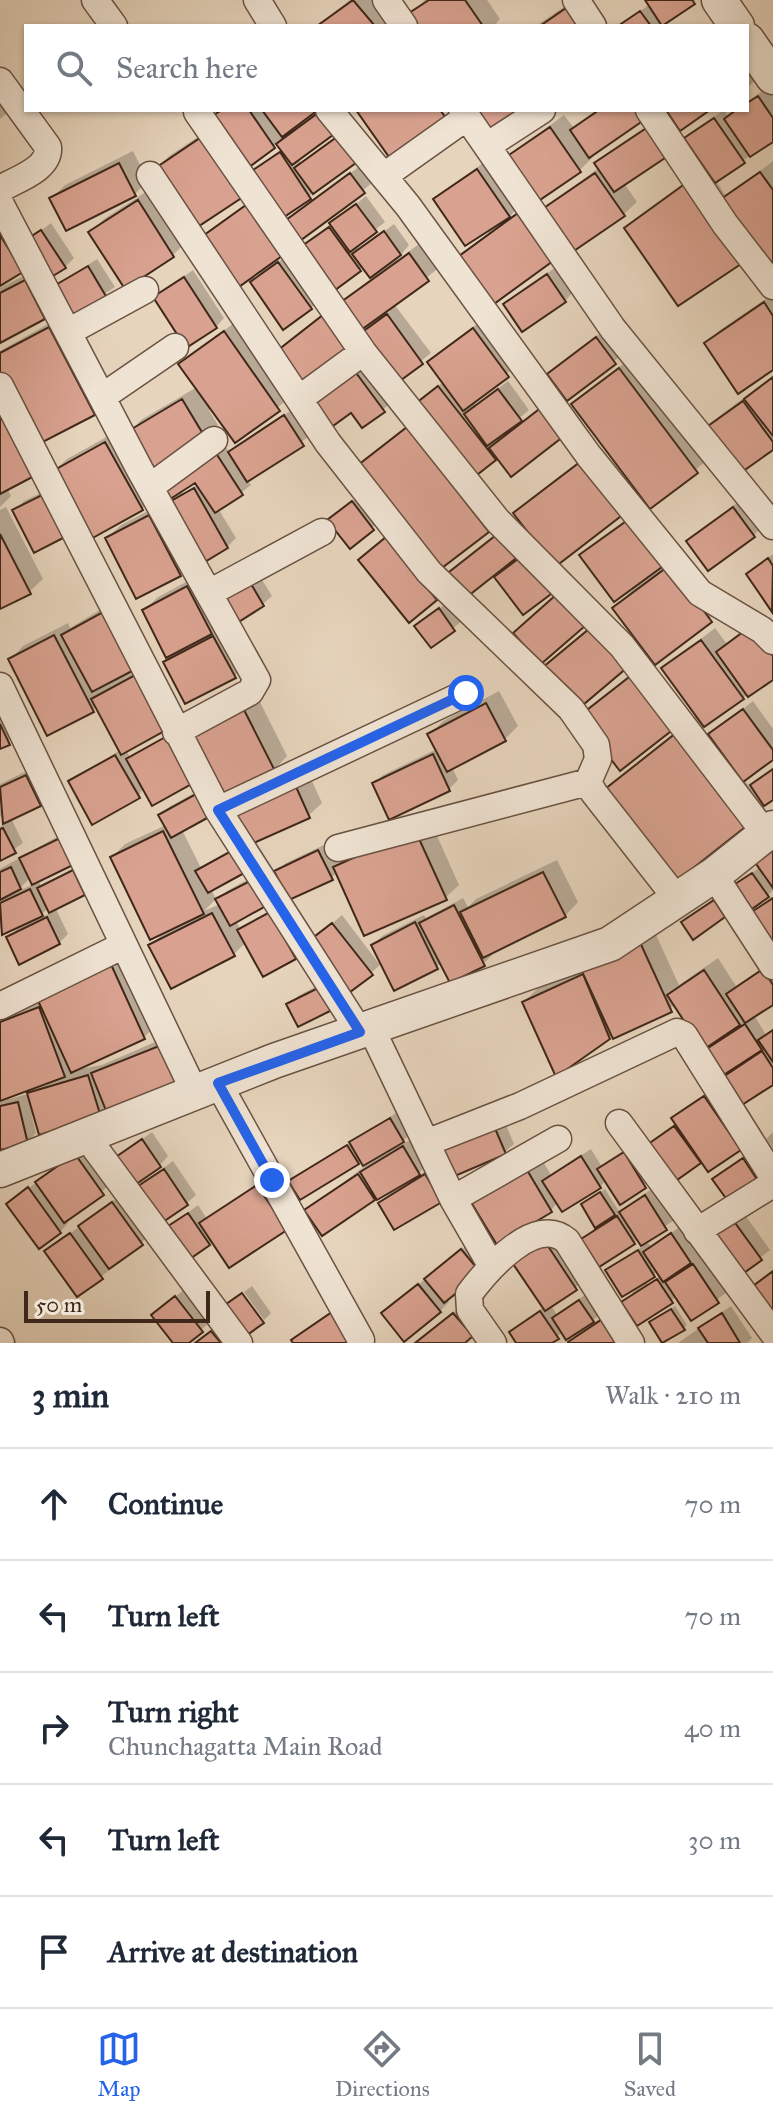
<!DOCTYPE html>
<meta charset="utf-8">
<style>
body{margin:0;font-family:"IM FELL Great Primer",serif;background:#f2f2f3;color:#1f2937}
.scale{position:absolute;left:24px;bottom:20px;width:186px;box-sizing:border-box;padding-left:8px;border:4px solid #3f2719;border-top:0;font-size:22px;line-height:28px;white-space:nowrap;color:#3f2719;-webkit-text-stroke:6px #efe3d3;paint-order:stroke}
.stop{position:absolute;width:24px;height:24px;margin:-18px;border:6px solid #2563eb;border-radius:50%;background:#fff}
.stop.end{background:#2563eb;border-color:#fff;box-shadow:0 2px 8px #0008}
.list{margin:0;padding:0;list-style:none}
h2{display:flex;justify-content:space-between;align-items:center;height:104px;margin:0;padding:0 32px;font-size:34px}
h2 small{font-size:26px;font-weight:400;color:#747a83}
.list li{display:grid;grid-template-columns:52px 1fr auto;gap:24px;align-items:center;box-sizing:border-box;height:112px;padding:0 32px;border-top:2px solid #e0e1e3}
.list b{display:block;font-size:30px;white-space:nowrap}
.list p{margin:0;font-size:26px;white-space:nowrap;color:#747a83}
.list em{font-size:26px;font-style:normal;color:#747a83}
.icon{flex:none;width:44px;height:44px;fill:none;stroke:currentColor;stroke-width:2;stroke-linecap:round;stroke-linejoin:round}
.map{position:relative;flex:none;width:773px;height:1343px;overflow:hidden}
.search{position:absolute;background:#fff;box-shadow:0 2px 6px #0004;left:24px;right:24px;top:24px;height:88px;display:flex;align-items:center;gap:20px;box-sizing:border-box;padding:0 28px;border-radius:0px;color:#747a83;font-size:30px}
.sheet{height:664px;background:#fff}
nav{display:flex;justify-content:space-around;align-items:center;box-sizing:border-box;height:112px;border-top:2px solid #e0e1e3;background:#fff;font-size:22px;color:#747a83}
nav a{display:grid;justify-items:center;gap:4px}
nav .on{color:#2563eb}
.map>svg:first-child{display:block}
.shadow{fill:#0003;fill-rule:evenodd}
.building{fill:#d9a290;stroke:#3f2719;stroke-width:2}
.lines{fill:none;stroke-linecap:round;stroke-linejoin:round}
.minor-casing{stroke:#695242;stroke-width:29}
.tertiary-casing{stroke:#695242;stroke-width:37}
.minor{stroke:#efe3d3;stroke-width:26}
.tertiary{stroke:#efe3d3;stroke-width:34}
.route{stroke:#2563eb;stroke-width:10}
</style>
<div class="map">
<svg width="773" height="1343" viewBox="0 0 773 1343">
<rect width="100%" height="100%" fill="#e6d4bc"/>
<filter id="stains"><feTurbulence type="fractalNoise" baseFrequency=".0025" numOctaves="4"/><feColorMatrix values="0 0 0 0 .2 0 0 0 0 .09 0 0 0 0 .02 0 0 0 .5 -.17"/></filter>
<radialGradient id="worn" r=".72"><stop offset=".6" stop-color="#630" stop-opacity="0"/><stop offset="1" stop-color="#630" stop-opacity=".3"/></radialGradient>
<path class="shadow" d="M350,0H379L398,26H316Z
M425,0H487L500,19L494,26H420L412,14Z
M574,0L605,26H536Z
M647,0H696L663,23L665,26H620L650,4Z
M747,52L762,74L747,88Z
M0,75L19,103L0,119Z
M767,88L773,97V139L716,180L726,197L773,161V276L754,249L626,228L706,167L687,139L696,130L724,110L728,117L735,110H747V102Z
M221,110H315L280,135L283,139L322,110L298,158L301,163L351,127L318,189L285,214L289,219L360,166L372,183L276,259L278,262L288,255L320,299L311,308L252,283L265,266L202,238L264,191L156,169L169,156L219,123L215,117ZM278,143L283,149L250,174L245,167Z
M597,110H652L591,154L593,157L580,170L533,202L540,212L600,167L597,164L606,155L660,118L624,183L637,202L623,215L461,256L489,233L435,199L491,157L522,202L508,219L534,200L505,159L564,115L574,128Z
M133,151L148,181L135,194L52,198L65,185Z
M152,188L186,242L173,255L125,286L91,232L104,219Z
M366,196L385,222L356,245L360,250L394,224L409,245L396,261L423,241L441,266L394,304L431,353L398,380L364,334L275,355L372,278L363,266L359,270L302,248ZM387,308L390,311L367,330L363,325Z
M51,223L74,258L65,267L36,256L0,284V228L26,242Z
M97,259L115,287L65,320L107,400L94,413L40,441L7,488L11,496L0,507V351L64,315L58,304L44,317L0,340V288L39,268L50,290Z
M556,267L573,292L565,301L505,304Z
M193,270L224,318L216,327L155,297Z
M773,294V368L706,343L720,330Z
M487,316L521,362L473,401L476,405L508,381L529,410L499,435L502,438L497,456L474,474L504,513L436,570L449,585L409,620L400,526L356,469L424,412L418,404L444,381L429,362Z
M238,320L292,396L235,441L212,408L209,410L218,425L205,438L128,434L141,420L197,387L181,364Z
M606,329L624,353L568,398L558,366Z
M365,354L396,397L383,410H352L320,387Z
M633,356L710,458L648,508L678,549L661,567L684,553L724,607L655,662L615,608L635,587L582,556L648,504L574,404Z
M773,376V448L704,431L717,418Z
M294,408L311,435L247,480L251,485L219,510L236,538L227,547L196,558L180,574L107,538L121,525L163,503L165,507L221,440L230,453ZM196,480L198,484L183,493L181,490Z
M119,430L155,495L142,509L53,472L67,459Z
M598,447L516,513L529,500Z
M55,486L75,526L15,510L24,501Z
M362,494L382,519L350,546L339,512Z
M742,499L762,527L753,536L688,541Z
M6,507L43,579L29,592L0,607V510Z
M773,554V609H772L748,574Z
M256,570L272,596L263,604L231,585Z
M201,574L248,663L234,676L165,662L175,652L144,610L158,597Z
M116,600L129,672L149,663L126,749L130,758L179,728L138,797L70,782L120,750L97,706L92,710L10,660L23,646L68,623L70,628Z
M449,601L463,620L431,646L417,626Z
M761,619L773,635V677L702,726L709,736L753,701L773,729V758L743,779L750,787L773,768V797L747,823L603,794L697,715L664,668L715,628L727,644Z
M254,690L287,756L274,770L191,729Z
M499,691L518,726L504,740L452,767L458,780L449,789L374,784L383,775L437,749L430,735L443,721Z
M7,713L18,734L0,747V716Z
M35,767L49,795L40,804L11,818L23,843L0,859V827L5,824L0,815V784Z
M306,768L322,803L308,816L250,842Z
M205,787L182,830L201,868L243,843L211,889L216,899L204,911L220,904L218,900L227,891L259,873L272,896L236,920L240,929L280,904L304,948L264,974L246,942L233,955L151,946L165,931L112,857L125,844L166,825L160,815L169,807Z
M429,818L459,885L445,898L338,872L331,878L277,871L286,863L328,843L338,864L349,854Z
M69,830L38,880L41,886L82,863L93,885L84,894L55,907L68,934L59,943L8,938L21,925L3,933L0,926V901L5,896L0,897V869ZM31,877L34,884L16,892ZM49,907L51,913L38,919V918Z
M773,847V890L767,896L735,886L760,867Z
M557,860L578,902L565,916L491,952L492,955L483,964L442,963L395,989L373,945L382,936L424,915L426,918L463,898L468,907L476,899Z
M723,892L733,907L724,916L683,922Z
M342,915L380,965L371,973L313,940Z
M652,926L679,985L718,958L736,986L773,962V1002L754,1015L766,1035L773,1030V1082L743,1103L708,1051L720,1038L676,1005L608,1037L524,1002L537,989L583,969Z
M123,948L158,1024L144,1037L80,1069L102,1065L178,1032L99,1115L32,1116L36,1133L27,1142L0,1148V1015ZM37,1085L28,1094L9,1099V1096Z
M330,979L299,1025L289,1005L298,996Z
M714,1089L740,1149L702,1160L671,1182L647,1147L677,1123L674,1118L683,1110Z
M399,1111L412,1132L398,1146L413,1139L428,1164L415,1177L434,1167L449,1191L380,1203L393,1190L374,1199L307,1210L377,1157L290,1182Z
M503,1118L514,1144L505,1152L449,1176Z
M152,1132L168,1156L160,1165L112,1161Z
M773,1132V1149L766,1139Z
M633,1145L654,1178L620,1202L606,1180L600,1187L558,1202L551,1210L471,1199L538,1153L551,1175L591,1149L602,1167Z
M84,1146L111,1184L66,1219L68,1223L60,1232L8,1204Z
M752,1151L768,1174L730,1202L715,1179Z
M173,1161L196,1195L187,1203L135,1190Z
M271,1174L285,1228L209,1244L165,1230L198,1205L207,1219Z
M654,1187L674,1220L646,1240L651,1247L681,1226L727,1292L692,1319L676,1296L671,1301L624,1302L639,1286L608,1271L643,1246L638,1239L634,1243L584,1239L597,1227L583,1204L587,1200L605,1189L620,1213ZM658,1270L662,1275L648,1284L647,1282Z
M121,1195L150,1235L101,1277L46,1252Z
M743,1212L770,1250L738,1275L711,1237Z
M551,1229L585,1280L551,1305L557,1315L589,1292L602,1312L587,1326L611,1313L619,1343H568L583,1327L563,1332L548,1343H518L511,1332L544,1307L512,1258Z
M471,1242L488,1263L446,1298L449,1302L440,1311L393,1305Z
M252,1286L271,1313L264,1320L244,1292Z
M185,1289L210,1322L186,1343H176L163,1306Z
M240,1294L261,1323L240,1338L244,1343H194L227,1317L222,1310Z
M463,1305L480,1326L462,1343H417Z
M675,1306L687,1325L683,1329L656,1319Z
M731,1306L752,1338L747,1343H678Z"/>
<path class="building" d="M353,0L375,26H317Z
M429,0H465L483,26H418L409,13Z
M645,0H692L695,4L662,26Z
M569,6L583,26H540Z
M640,11L651,26H618Z
M758,96L773,118V142L750,157L724,119L736,110H747V103Z
M222,110H249L275,148L248,168L212,116Z
M262,110H318L282,137Z
M322,110L337,132L292,165L276,144Z
M356,110H440L446,118L389,157Z
M472,110H533L491,138Z
M599,110H642L647,118L589,158L570,130Z
M666,110H710L680,131Z
M714,118L745,163L715,183L684,138Z
M651,125L671,154L614,192L594,163Z
M550,127L581,172L534,204L503,159Z
M341,134L360,160L313,194L294,168Z
M203,136L243,197L193,230L154,169Z
M280,152L311,199L281,219L250,172Z
M119,163L136,196L66,231L49,198Z
M477,169L510,217L465,246L433,199Z
M760,172L773,190V279L718,201Z
M350,173L365,193L297,243L282,223Z
M595,173L625,216L568,255L538,212Z
M693,178L744,262L678,306L624,228Z
M138,200L174,257L125,289L88,232Z
M253,200L289,251L236,289L200,238Z
M356,204L377,232L350,252L329,223Z
M518,213L553,261L494,304L459,256Z
M329,227L361,271L331,293L299,248Z
M41,230L66,268L48,279L24,241Z
M384,231L401,255L370,278L352,254Z
M0,235L23,272L0,286Z
M409,253L429,281L361,330L341,302Z
M278,262L312,309L283,330L250,282Z
M88,266L107,298L66,322L47,290Z
M547,274L566,302L522,332L503,304Z
M184,277L217,328L186,348L153,297Z
M25,280L45,319L0,343V293Z
M764,302L773,316V370L738,394L704,343Z
M328,311L355,345L299,389L273,354Z
M387,314L423,364L397,383L361,333Z
M49,327L95,415L35,446L0,380V353Z
M473,328L509,377L463,411L427,362Z
M224,331L280,411L235,443L178,364Z
M596,337L616,364L567,401L547,374Z
M351,366L385,412L362,428L351,413L326,431L304,400Z
M619,368L698,473L650,509L571,404Z
M773,377V436L744,399Z
M438,386L496,460L473,478L415,404Z
M498,389L522,421L487,446L464,414Z
M182,399L206,439L149,473L125,433Z
M743,401L773,442V450L735,477L701,431Z
M542,407L564,436L511,477L489,448Z
M5,413L38,474L0,494V416Z
M284,415L304,446L247,482L228,452Z
M407,427L489,532L434,574L353,469Z
M105,442L143,510L89,540L51,472Z
M212,447L243,495L215,513L195,483L164,503L152,486Z
M584,459L625,513L555,567L513,513Z
M194,488L228,548L198,566L164,505Z
M46,493L67,536L34,553L12,510Z
M352,501L374,530L350,549L327,520Z
M733,507L755,537L708,571L686,541Z
M149,515L181,576L136,599L105,538Z
M632,517L666,564L614,602L579,555Z
M500,532L519,556L463,600L444,576Z
M0,534L31,594L0,609Z
M386,537L437,600L409,623L358,560Z
M522,556L551,594L523,615L494,577Z
M768,558L773,566L772,612L746,574Z
M670,565L712,622L655,665L612,608Z
M247,577L264,606L237,623L220,594Z
M187,586L212,634L166,658L142,610Z
M557,594L585,626L541,664L513,633Z
M439,608L455,631L431,648L414,626Z
M103,612L134,670L92,692L61,635Z
M595,624L629,666L577,710L542,668Z
M751,626L773,656V680L748,697L716,652Z
M54,635L94,712L47,736L8,659Z
M213,636L236,678L185,704L163,662Z
M701,640L744,699L704,727L661,668Z
M633,674L675,728L620,771L578,717Z
M135,675L166,730L121,755L91,699Z
M240,702L275,771L224,798L188,729Z
M486,703L506,741L447,772L427,734Z
M743,709L773,750V760L743,782L708,734Z
M0,724L10,745L0,749Z
M676,733L749,824L673,884L600,793Z
M169,735L195,782L152,806L126,759Z
M433,754L450,791L389,820L372,783Z
M115,755L140,798L92,825L68,781Z
M773,769V800L764,806L750,785Z
M26,775L41,806L3,824L0,787Z
M293,780L310,818L249,845L232,807Z
M196,794L209,817L171,838L158,815Z
M3,828L16,853L0,861V829Z
M415,830L447,900L364,936L333,867Z
M163,831L204,914L150,940L110,857Z
M60,838L73,865L32,885L19,858Z
M773,847V888L754,861Z
M233,850L246,872L208,893L195,871Z
M318,850L333,880L289,900L274,871Z
M11,867L21,889L0,900V872Z
M73,870L85,895L49,913L37,888Z
M543,872L566,917L483,958L460,912Z
M752,873L769,897L749,911L732,886Z
M250,881L264,907L230,926L215,899Z
M30,889L43,916L2,935L0,903Z
M773,898V947L750,913Z
M714,900L725,917L693,940L681,922Z
M454,905L485,966L450,983L419,923Z
M270,912L296,959L263,977L237,930Z
M212,913L235,956L171,989L148,945Z
M47,917L60,944L19,965L6,937Z
M415,922L438,969L394,991L371,945Z
M332,923L373,975L350,992L310,940Z
M638,938L672,1012L613,1039L579,965Z
M109,960L145,1039L71,1073L35,994Z
M763,969L773,985V1005L745,1023L726,994Z
M704,970L740,1025L703,1050L667,995Z
M583,974L610,1039L556,1077L522,1002Z
M320,987L332,1010L298,1027L286,1004Z
M39,1007L65,1077L0,1101V1022Z
M745,1024L762,1050L722,1076L705,1050Z
M773,1030V1062L758,1040Z
M164,1044L181,1083L107,1113L91,1073Z
M762,1051L773,1068V1085L742,1105L723,1077Z
M88,1075L101,1117L39,1135L27,1093Z
M704,1096L741,1150L708,1172L671,1118Z
M18,1102L28,1144L0,1150V1106Z
M390,1118L404,1142L363,1166L349,1142Z
M494,1126L506,1154L448,1179L435,1150Z
M674,1126L701,1163L670,1185L644,1147Z
M142,1139L161,1167L129,1189L110,1161Z
M347,1145L359,1164L300,1200L288,1181Z
M403,1146L420,1175L377,1200L360,1172Z
M624,1152L646,1188L620,1205L597,1169Z
M75,1154L104,1195L64,1223L35,1182Z
M581,1156L601,1188L562,1212L542,1181Z
M743,1158L760,1184L730,1204L712,1179Z
M524,1165L552,1212L497,1245L469,1199Z
M164,1169L188,1205L157,1226L132,1190Z
M358,1174L375,1200L322,1236L304,1210Z
M425,1174L442,1202L394,1230L378,1203Z
M257,1185L287,1230L229,1268L199,1223Z
M28,1187L61,1233L39,1249L6,1204Z
M600,1192L615,1215L595,1228L581,1204Z
M645,1195L667,1230L641,1246L619,1212Z
M112,1202L143,1245L109,1269L78,1226Z
M188,1213L210,1245L184,1263L162,1230Z
M617,1216L635,1244L599,1267L581,1239Z
M733,1220L762,1260L737,1278L709,1237Z
M70,1233L103,1279L77,1297L44,1251Z
M671,1233L691,1263L663,1282L643,1252Z
M542,1237L577,1290L545,1311L509,1258Z
M461,1249L481,1273L444,1303L424,1279Z
M638,1250L655,1277L622,1297L605,1270Z
M693,1264L719,1303L691,1321L665,1282Z
M773,1271V1308L762,1316L745,1292Z
M657,1279L673,1303L637,1326L621,1302Z
M418,1284L441,1312L404,1342L381,1313Z
M242,1293L264,1323L240,1340L219,1309Z
M175,1296L203,1332L189,1343H173L151,1315Z
M579,1300L594,1322L566,1340L552,1318Z
M671,1309L685,1330L662,1343L649,1322Z
M540,1311L559,1339L552,1343H516L509,1332Z
M332,1312L353,1343H293L291,1340Z
M453,1313L473,1336L465,1343H415Z
M722,1313L740,1343H708L698,1328Z
M601,1320L616,1343H568V1342Z
M211,1331L221,1343H195Z"/>
<g class="lines">
<g class="minor-casing">
<path id="minor" d="M95,0L114,26
M257,0L273,26
M386,0L404,26
M576,0L593,26
M0,81L48,147C50,169 17,179 0,189
M329,110L408,206L589,456L700,593L762,630L773,641
M462,110L613,329L773,526
M649,110L725,224L773,286
M197,112L363,352L497,520L622,646L765,833
M487,146L542,110
M150,175L328,443L429,572L571,709L596,745L598,759L588,782L594,793L677,899
M384,176L467,117
M0,203L140,470L257,680L250,692L176,732
M68,332L145,290
M0,386L218,810L360,1032
M102,397L175,347
M299,399L363,352
M150,487L214,440
M209,593L322,532
M0,686L195,1093
M218,810L466,693
M338,848L588,782
M714,875L773,966
M0,1006L124,945
M371,1028L453,1199L491,1265
M218,1083L361,1340
M619,1123L773,1333
M86,1136L239,1343
M426,1143L520,1106L677,1032L684,1035L773,1177
M453,1199L558,1139
M697,1231L773,1184
M0,1341L1,1343
M493,1343L470,1310L469,1294C487,1270 536,1213 567,1241L631,1343"/>
</g>
<g class="tertiary-casing">
<path id="tertiary" d="M719,0L737,26
M747,40L773,77
M0,1170L274,1061L610,944L714,875L773,828"/>
</g>
<use href="#minor" class="minor"/>
<use href="#tertiary" class="tertiary"/>
</g>
<g class="lines">
<path class="route" d="M272,1180L218,1083L360,1032L218,810L466,693"/>
</g>
<rect width="100%" height="100%" filter="url(#stains)"/>
<rect width="100%" height="100%" fill="url(#worn)"/>
</svg>
<div class="scale">50 m</div>
<div class="stop" style="left:466px;top:693px"></div>
<div class="stop end" style="left:272px;top:1180px"></div>
<div class="search"><svg class="icon" aria-label="search" viewBox="0 0 24 24"><circle cx="10" cy="10" r="6"/><path d="M15 15l6 6"/></svg>Search here</div>
</div>
<section class="sheet">
<h2>3 min<small>Walk · 210 m</small></h2>
<ul class="list">
<li><svg class="icon" aria-label="ahead" viewBox="0 0 24 24"><path d="M12 20V5M6 11l6-6 6 6"/></svg><div><b>Continue</b></div><em>70 m</em></li>
<li><svg class="icon" aria-label="left" viewBox="0 0 24 24"><path d="M17 20v-9H6M10 6l-5 5 5 5"/></svg><div><b>Turn left</b></div><em>70 m</em></li>
<li><svg class="icon" aria-label="right" viewBox="0 0 24 24"><path d="M7 20v-9h11M14 6l5 5-5 5"/></svg><div><b>Turn right</b><p>Chunchagatta Main Road</p></div><em>40 m</em></li>
<li><svg class="icon" aria-label="left" viewBox="0 0 24 24"><path d="M17 20v-9H6M10 6l-5 5 5 5"/></svg><div><b>Turn left</b></div><em>30 m</em></li>
<li><svg class="icon" aria-label="arrive" viewBox="0 0 24 24"><path d="M6 21V4h12l-3 4 3 4H6"/></svg><div><b>Arrive at destination</b></div></li>
</ul>
</section>
<nav>
<a class="on"><svg class="icon" aria-label="map" viewBox="0 0 24 24"><path d="M3 6l6-2 6 2 6-2v14l-6 2-6-2-6 2zM9 4v14M15 6v14"/></svg>Map</a>
<a><svg class="icon" aria-label="directions" viewBox="0 0 24 24"><path d="M12 3l9 9-9 9-9-9zM9 14v-3h6M13 9l2 2-2 2"/></svg>Directions</a>
<a><svg class="icon" aria-label="saved" viewBox="0 0 24 24"><path d="M7 4h10v16l-5-4-5 4z"/></svg>Saved</a>
</nav>
